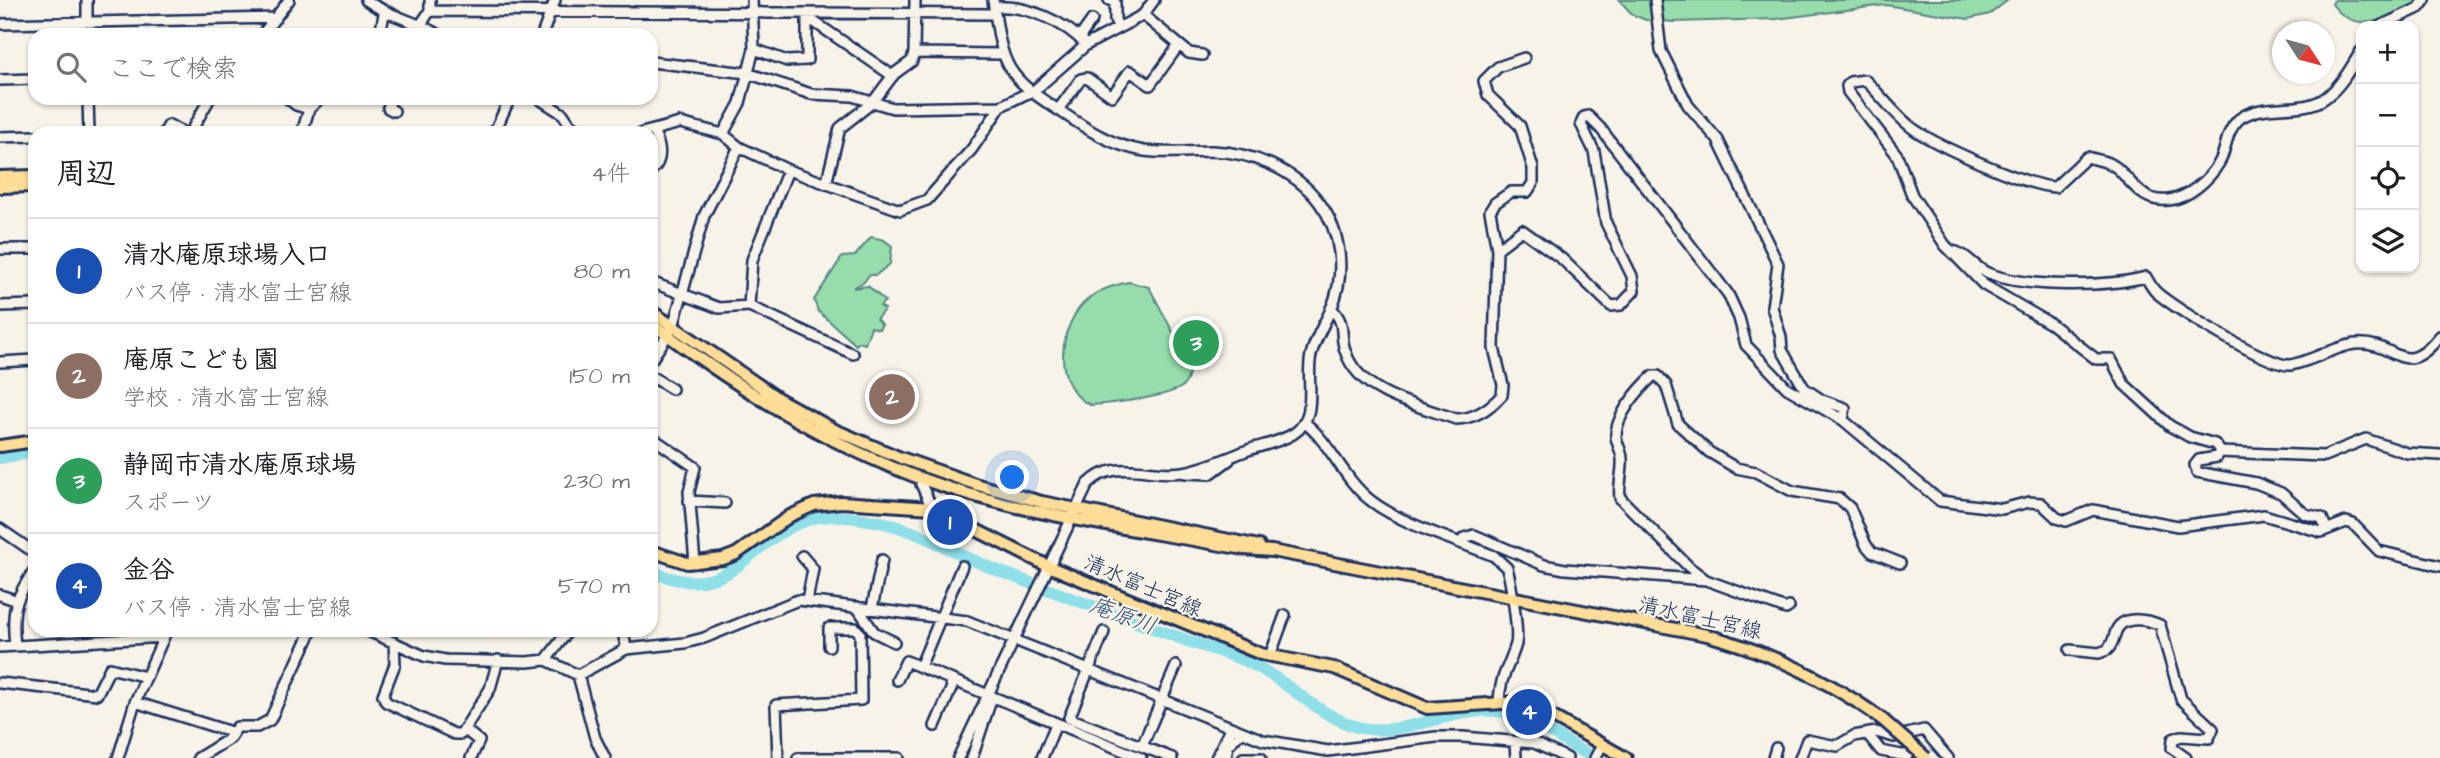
<!DOCTYPE html>
<html lang="ja">
<meta charset="utf-8">
<style>
body{margin:0;font-family:"Architects Daughter","Klee One",sans-serif;background:#f6f6f6;color:#202124}
.controls{position:absolute;right:21px;top:21px;display:grid;overflow:hidden;border-radius:14px;box-shadow:0 2px 5px #0004}
.controls button{width:63px;height:63px;display:grid;place-items:center;padding:0;border:0;border-bottom:2px solid #e0e0e0;background:#fff;color:#202124;font:35px sans-serif}
.compass{position:absolute;left:2272px;top:21px;width:63px;height:63px;border-radius:50%;background:#fff;box-shadow:0 2px 5px #0004;rotate:126deg}
.you{position:absolute;left:1013px;top:478px;width:24px;height:24px;margin:-18px;border:5px solid #fff;border-radius:50%;background:#1a73e8;box-shadow:0 0 0 10px #1a73e833}
.badge{display:grid;place-items:center;width:46px;height:46px;border-radius:50%;background:#7c3aed;color:#fff;font-size:23px;font-weight:700}
.pin{position:absolute;translate:-50% -50%;border:4px solid #fff;box-shadow:0 2px 7px #0006}
.list{margin:0;padding:0;list-style:none}
h2{display:flex;justify-content:space-between;align-items:center;height:91px;margin:0;padding:0 28px;font-size:30px}
h2 small{font-size:23px;font-weight:400;color:#757577}
.list li{display:grid;grid-template-columns:46px 1fr auto;gap:21px;align-items:center;box-sizing:border-box;height:105px;padding:0 28px;border-top:2px solid #e0e0e0}
.list b{display:block;font-size:26px;white-space:nowrap}
.list p{margin:0;font-size:23px;white-space:nowrap;color:#757577}
.list em{font-size:23px;font-style:normal;color:#757577}
.icon{flex:none;width:38px;height:38px;fill:none;stroke:currentColor;stroke-width:2;stroke-linecap:round;stroke-linejoin:round}
.map{position:relative;flex:none;width:2440px;height:758px;overflow:hidden}
.search{position:absolute;background:#fff;box-shadow:0 2px 5px #0004;left:28px;top:28px;width:630px;height:77px;display:flex;align-items:center;gap:18px;box-sizing:border-box;padding:0 24px;border-radius:21px;color:#757577;font-size:26px}
.panel{position:absolute;background:#fff;box-shadow:0 2px 5px #0004;left:28px;top:126px;width:630px;height:511px;border-radius:21px}
.map>svg:first-child{display:block}
.green{fill:#96ddab;stroke:#588684;stroke-width:2}
.lines{fill:none;stroke-linecap:round;stroke-linejoin:round}
.river{stroke:#8edfe8;stroke-width:12}
.minor-casing{stroke:#1b2f5e;stroke-width:14}
.major-casing{stroke:#1b2f5e;stroke-width:16}
.minor{stroke:#f7f3e8;stroke-width:9}
.major{stroke:#fedd96;stroke-width:10}
.major-bridge-casing{stroke:#1b2f5e;stroke-width:16;stroke-linecap:butt}
.major-bridge{stroke:#fedd96;stroke-width:10}
.labels{text-anchor:middle;dominant-baseline:central;stroke-width:5;stroke-linejoin:round;paint-order:stroke}
.street-label{font-size:21px;fill:#1b2f5e;stroke:#f7f3e8}
.water-label{font-size:23px;font-style:italic;fill:#32527a;stroke:#f7f3e8}
</style>
<div class="map">
<svg width="2440" height="758" viewBox="0 0 2440 758">
<rect width="100%" height="100%" fill="#f7f3e8"/>
<filter id="ink" filterUnits="userSpaceOnUse"><feTurbulence type="fractalNoise" baseFrequency=".0143" numOctaves="2"/><feDisplacementMap in="SourceGraphic" scale="14" xChannelSelector="R" yChannelSelector="G"/><feConvolveMatrix kernelMatrix="1 2 1 2 8 2 1 2 1" color-interpolation-filters="sRGB"/></filter>
<g filter="url(#ink)">
<path class="green" d="M1619,0H2008L1990,14L1968,19L1886,5L1776,19L1674,22L1646,20L1633,15Z
M2334,0H2425C2395,16 2357,39 2332,4Z
M871,237L884,240L892,246L890,264L876,275H869L864,282L853,288L868,286L885,301L880,306L885,309L876,319L882,324L879,329L871,327L865,344L859,342L856,345L818,311L814,300L842,257L855,256Z
M1129,282L1149,287L1188,360C1190,369 1190,379 1183,386C1170,397 1108,404 1090,405C1050,385 1059,323 1088,299C1100,289 1114,285 1129,282Z"/>
<g class="lines">
<path class="river" d="M0,458L35,451
M651,571C735,608 744,538 811,519C829,514 850,517 869,520C914,526 954,554 996,570C1057,593 1119,616 1180,638C1203,647 1228,653 1250,663C1287,680 1314,713 1354,726C1398,740 1449,708 1495,711C1531,714 1563,743 1595,758"/>
<g class="minor-casing">
<path id="minor" d="M87,0V35
M366,0C389,17 415,20 439,35
M915,0L914,53L1001,54
M1109,0L1115,2V20L1119,28
M1655,0L1661,51L1688,105L1718,140L1778,264L1772,307L1781,337L1782,350L1804,388L1822,400L1845,408L1843,420
M994,7C1025,4 1066,22 1086,45
M430,11L995,14
M1143,15L1154,0
M807,17L893,76
M0,24L276,18
M421,24L430,11V0
M2380,26L2419,8L2425,0
M262,35L289,0
M380,35L384,14
M542,35L555,0
M1080,37L1092,20
M754,49L787,61L807,60V16
M651,62L747,73L811,94L852,96L893,108L1001,106L1036,89L1086,45L1143,15L1189,53L1202,55
M0,80L35,79
M88,98L89,133
M287,98L296,105L309,109L320,98
M391,98L388,108L394,111
M538,98L563,114L571,126L584,131L618,133
M1058,110L1081,79L1087,78L1112,96L1130,71L1150,85L1179,45
M164,133L169,125L184,133
M190,133L210,98
M302,133L309,109
M494,133L510,98
M642,133L680,123L723,134L739,147L788,170L900,210L927,200L972,149L1001,106
M723,134L740,103L754,49L752,0
M0,137L35,136
M651,171C664,160 660,146 654,132
M826,184L840,128L873,102L894,74L912,61L914,53
M0,249H35
M1497,249L1522,230L1562,259L1611,306L1621,305L1634,291L1632,276L1606,223L1594,151L1581,124L1584,117L1588,116L1601,129L1728,294L1739,318L1746,345L1787,388L1843,420L1940,501L2002,509L2029,502L2041,503L2057,518L2066,521L2093,510L2178,526L2264,515L2321,532L2346,522L2353,524L2379,551L2440,566
M1953,251C1968,254 1975,269 1990,274C2028,288 2107,287 2146,277C2149,282 2151,287 2155,291C2171,307 2270,367 2290,365C2310,362 2338,345 2356,344C2397,341 2403,382 2440,336
M651,282L719,308L749,306L853,354
M0,306L35,305
M749,306L752,260L788,170
M1331,308C1348,325 1338,334 1346,353C1360,394 1419,406 1456,419C1474,419 1490,408 1502,395L1503,385L1494,348L1497,249L1490,211L1495,203L1511,192H1527L1533,183V168L1520,126L1488,95L1484,81L1498,67L1524,58
M651,360L673,327L704,216L739,147
M0,362L35,360
M651,376L672,389
M1304,422C1331,443 1343,479 1370,500C1400,524 1458,541 1494,556L1507,568C1511,582 1519,632 1516,644C1509,668 1500,675 1499,702
M651,437L695,467L689,492L695,563
M2219,452L2324,456L2366,439L2407,453L2440,455
M1185,473L1210,474L1229,460
M923,479L921,484L932,508
M689,501L725,503
M2326,528L2322,518L2305,514L2281,493L2256,483L2197,472L2195,465L2199,460L2217,457L2220,451L2215,444L2190,437L2170,426L2124,384L2111,359H2096L2051,324L1984,285L1945,245L1912,195L1897,155L1848,92L1847,86L1850,82L1865,80C1882,96 1896,117 1915,130C1938,146 2029,187 2055,187L2087,157C2097,160 2109,161 2117,168C2133,183 2142,203 2169,200C2188,198 2209,180 2219,163C2227,149 2225,133 2238,120C2261,100 2301,115 2325,98C2340,88 2352,66 2361,51
M0,529L35,553
M1462,543L1464,538L1474,535L1544,565L1565,569L1706,580L1786,609L1789,607
M802,556L813,569L807,601
M1706,580L1689,567L1620,498C1618,484 1623,473 1622,459C1622,451 1617,445 1616,437C1615,416 1639,389 1653,376H1658L1666,385L1678,424L1709,452L1736,468L1756,472L1792,491L1840,499L1850,508L1866,545L1872,552L1900,563
M0,595L15,600
M857,607L874,632L894,642
M872,608L882,560
M366,630L424,656L445,660L527,662L546,660L578,675L626,649L685,643L704,638L798,600L967,621L1263,740L1328,751L1436,737H1463L1534,743L1567,758
M623,630L626,649
M1104,632L1069,718L1172,758
M394,643L395,664L383,695L386,702L454,734H461L490,689L498,660
M15,646C11,608 15,600 35,569
M0,647L164,637
M2070,650L2099,653L2107,650C2114,644 2113,637 2117,629C2125,615 2149,620 2160,625L2181,699L2213,729L2209,738L2181,736L2173,739L2172,748L2186,758
M1270,656L1285,615
M546,660L569,630
M920,667L962,566
M578,675L595,738L605,758
M897,680L906,661L1141,758
M0,683L97,694L110,668L146,677
M135,702L231,732
M935,726L952,687L950,680
M464,729L479,741L471,758
M1868,735L1881,751L1907,756L1909,751
M1515,743L1516,758
M1142,746L1176,666
M118,758L135,702L167,630
M198,758L229,739L237,727H257L270,720L312,630
M778,758L776,705L861,700L860,633L855,628H829V646
M798,758H899
M958,758L1088,484C1114,457 1150,477 1183,472C1206,468 1227,458 1248,450C1263,445 1280,442 1293,434C1320,417 1305,381 1311,355C1315,338 1325,323 1332,307C1346,272 1341,231 1319,202C1295,170 1251,152 1212,151C1189,151 1167,154 1144,151C1113,146 1088,130 1063,113C1004,76 1003,67 993,0
M972,758L992,697
M1042,758L1056,724
M1216,758L1230,729
M1226,758L1228,745L1240,733
M1243,758H1261
M1595,758L1601,747
M1773,758L1776,748
M1800,758L1807,740L1837,746L1854,736L1876,732L1894,737L1924,730L1948,758"/>
</g>
<g class="major-casing">
<path id="major" d="M0,177L35,176
M0,187L35,186
M651,311L779,399L835,430L901,458L978,485L1042,502L1259,546
M651,323C745,393 840,454 952,489C1046,519 1148,531 1244,549L1272,551L1707,635C1772,653 1829,680 1883,720
M0,446L35,441
M651,551L687,563L723,559L736,554L790,516L814,505L841,502L932,508L1048,566L1261,654L1334,668L1427,708L1518,702L1553,717L1626,758"/>
</g>
<use href="#minor" class="minor"/>
<use href="#major" class="major"/>
<g class="major-bridge-casing">
<path id="major-bridge" d="M1883,720L1926,758"/>
</g>
<use href="#major-bridge" class="major-bridge"/>
</g>
</g>
<g class="labels">
<g class="street-label">
<text transform="translate(1143 586) rotate(23)">清水富士宮線</text>
<text transform="translate(1700 618) rotate(13)">清水富士宮線</text>
</g>
<g class="water-label">
<text transform="translate(1123 616) rotate(20)">庵原川</text>
</g>
</g>
</svg>
<div class="controls">
<button>+</button>
<button>−</button>
<button><svg class="icon" aria-label="locate" viewBox="0 0 24 24"><circle cx="12" cy="12" r="6"/><path d="M12 2v4M12 18v4M2 12h4M18 12h4"/></svg></button>
<button><svg class="icon" aria-label="layers" viewBox="0 0 24 24"><path d="M12 4l9 5-9 5-9-5zM3 14l9 5 9-5"/></svg></button>
</div>
<svg class="compass" viewBox="-18 -18 36 36"><path d="M0-13l5 13h-10z" fill="#e53935"/><path d="M0 13l5-13h-10z" fill="#757577"/></svg>
<div class="you"></div>
<div class="pin badge" style="left:950px;top:522px;background:#1a4fb4">1</div>
<div class="pin badge" style="left:892px;top:397px;background:#8d6e63">2</div>
<div class="pin badge" style="left:1196px;top:343px;background:#2e9e5b">3</div>
<div class="pin badge" style="left:1529px;top:712px;background:#1a4fb4">4</div>
<div class="search"><svg class="icon" aria-label="search" viewBox="0 0 24 24"><circle cx="10" cy="10" r="6"/><path d="M15 15l6 6"/></svg>ここで検索</div>
<section class="panel">
<h2>周辺<small>4件</small></h2>
<ul class="list">
<li><span class="badge" style="background:#1a4fb4">1</span><div><b>清水庵原球場入口</b><p>バス停 · 清水富士宮線</p></div><em>80 m</em></li>
<li><span class="badge" style="background:#8d6e63">2</span><div><b>庵原こども園</b><p>学校 · 清水富士宮線</p></div><em>150 m</em></li>
<li><span class="badge" style="background:#2e9e5b">3</span><div><b>静岡市清水庵原球場</b><p>スポーツ</p></div><em>230 m</em></li>
<li><span class="badge" style="background:#1a4fb4">4</span><div><b>金谷</b><p>バス停 · 清水富士宮線</p></div><em>570 m</em></li>
</ul>
</section>
</div>
